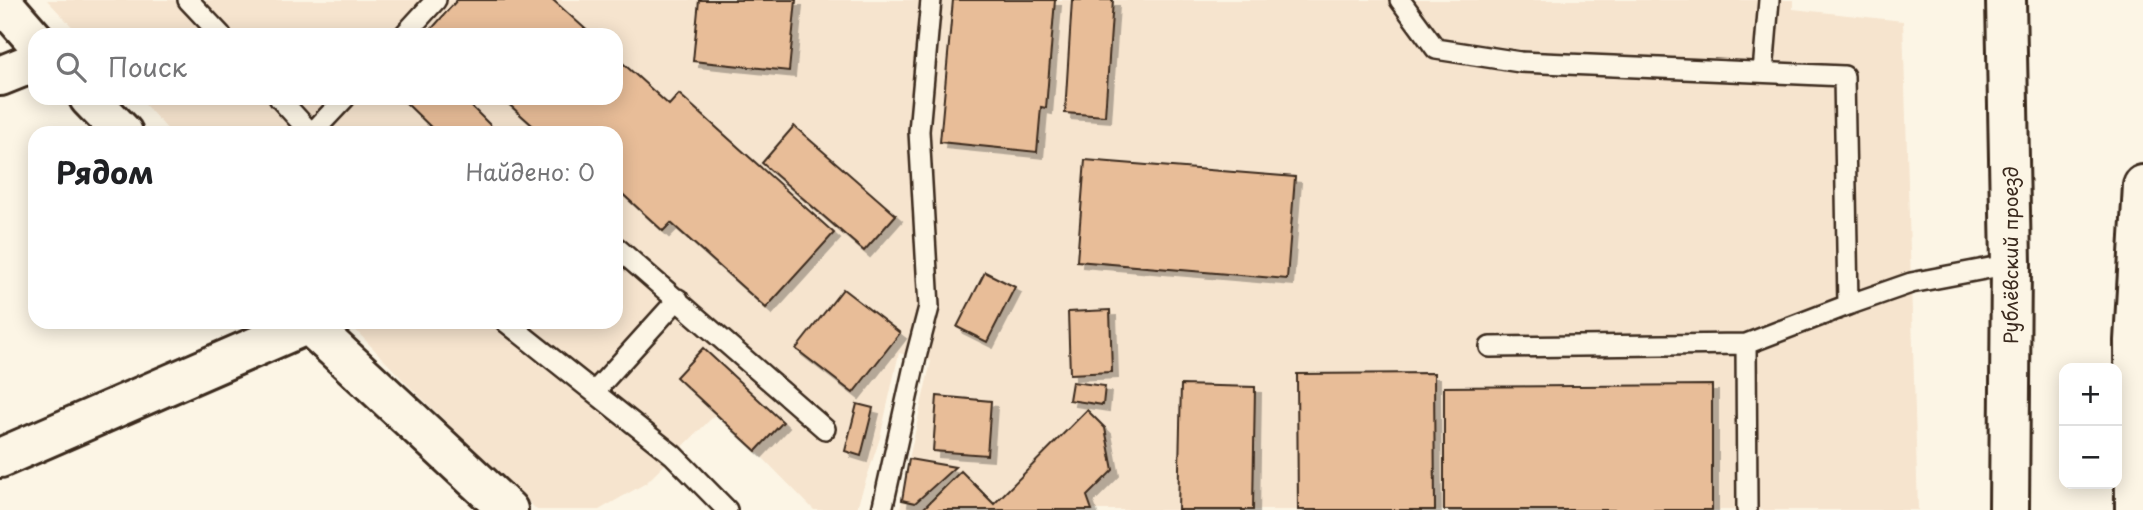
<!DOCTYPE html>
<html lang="ru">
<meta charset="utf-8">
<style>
body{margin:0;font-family:"Playpen Sans",sans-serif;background:#f6f6f6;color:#202124}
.controls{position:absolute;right:21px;bottom:21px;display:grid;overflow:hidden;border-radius:14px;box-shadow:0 4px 18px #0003}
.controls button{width:63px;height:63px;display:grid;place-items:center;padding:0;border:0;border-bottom:2px solid #e0e0e0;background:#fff;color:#202124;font:35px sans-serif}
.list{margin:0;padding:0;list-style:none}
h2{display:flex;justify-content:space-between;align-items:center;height:91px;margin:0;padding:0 28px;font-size:30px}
h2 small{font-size:23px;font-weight:400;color:#757577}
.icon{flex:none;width:38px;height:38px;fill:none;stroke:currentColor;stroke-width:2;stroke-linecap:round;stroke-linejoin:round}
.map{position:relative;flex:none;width:2143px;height:510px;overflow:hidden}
.search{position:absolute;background:#fff;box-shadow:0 4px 18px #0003;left:28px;top:28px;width:595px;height:77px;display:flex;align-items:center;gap:18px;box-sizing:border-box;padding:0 24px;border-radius:21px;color:#757577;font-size:26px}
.panel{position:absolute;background:#fff;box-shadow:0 4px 18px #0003;left:28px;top:126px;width:595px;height:203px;border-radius:21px}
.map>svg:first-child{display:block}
.built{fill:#f6e4ce}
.building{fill:#e8bd98;stroke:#3b2a1e;stroke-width:2;filter:url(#shadow)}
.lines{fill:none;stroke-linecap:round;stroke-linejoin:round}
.lane-casing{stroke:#3b2a1e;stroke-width:24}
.street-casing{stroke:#3b2a1e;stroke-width:44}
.lane{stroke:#fcf5e5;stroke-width:19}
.street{stroke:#fcf5e5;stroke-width:38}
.labels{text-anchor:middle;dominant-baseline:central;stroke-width:5;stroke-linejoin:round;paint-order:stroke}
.street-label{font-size:19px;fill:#3b2a1e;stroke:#fcf5e5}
</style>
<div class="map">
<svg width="2143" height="510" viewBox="0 0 2143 510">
<defs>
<filter id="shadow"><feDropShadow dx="6" dy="6" stdDeviation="0" flood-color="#0004"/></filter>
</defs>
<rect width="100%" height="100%" fill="#fcf5e5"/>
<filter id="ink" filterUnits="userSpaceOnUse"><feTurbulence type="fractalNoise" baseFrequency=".0143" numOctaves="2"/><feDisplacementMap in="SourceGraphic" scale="14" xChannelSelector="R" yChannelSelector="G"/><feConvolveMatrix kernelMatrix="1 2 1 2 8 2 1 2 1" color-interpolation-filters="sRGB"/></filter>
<g filter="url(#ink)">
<path class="built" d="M47,0H1793V9L1903,21L1918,510H900L909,459L931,361L899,353L880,438L856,510H814L756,451L716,414L646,483L599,510H537L406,383L348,322H616V133H171L139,98H616V35H80Z"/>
<path class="building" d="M457,0H553L592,35H432L429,32Z
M699,0H796L789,71L693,61Z
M953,0H1055L1046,108L1041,107L1037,152L940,142Z
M1072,0H1113L1105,116L1065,113Z
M616,57L669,105L679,94L834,233L766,308L671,223L663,231L616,188V133H541L502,98H616Z
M401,98H463L498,133H437Z
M794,126L896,215L864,251L762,163Z
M1085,160L1295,177L1287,279L1077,261Z
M985,272L1015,287L987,342L957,327Z
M843,289L900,333L853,393L796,349Z
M1110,310L1112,372L1070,374L1068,312Z
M703,348L783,422L756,451L676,377Z
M1434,373L1435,510H1298L1297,374Z
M1072,382L1105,386L1103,405L1069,400Z
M1181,385L1255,387L1253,510H1178Z
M1712,385V510H1444V387Z
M937,396L991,401L987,455L933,451Z
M857,404L873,408L861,456L845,451Z
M1087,410L1105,428L1113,470L1087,496L1092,510H922L961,471L994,504Z
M909,459L955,467L915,503L902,500Z"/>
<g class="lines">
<g class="lane-casing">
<path id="lane" d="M188,0L221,35
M1400,0L1436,49L1520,62L1844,76L1848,305
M404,35L436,0
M1763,72L1769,0
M279,98L311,133
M312,133L345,98
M616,247L825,429
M506,322L673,455L727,510
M1490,347L1746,344
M594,392L678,299
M882,510L916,357L929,307L919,131L931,0
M1747,510L1746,344L1848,305L1911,283L2011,264"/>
</g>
<g class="street-casing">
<path id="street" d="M0,0L35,40
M2006,0L2011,264L2009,510
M0,76L35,62
M89,98L123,133
M306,322L508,510
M0,458L308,324
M2135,510L2134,341L2143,185"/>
</g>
<use href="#lane" class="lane"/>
<use href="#street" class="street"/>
</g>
</g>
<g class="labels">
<g class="street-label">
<text transform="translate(2010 255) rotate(-90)">Рублёвский проезд</text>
</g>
</g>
</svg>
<div class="controls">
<button>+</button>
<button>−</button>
</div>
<div class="search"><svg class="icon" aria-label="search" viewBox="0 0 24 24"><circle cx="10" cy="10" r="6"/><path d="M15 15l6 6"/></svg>Поиск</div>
<section class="panel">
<h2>Рядом<small>Найдено: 0</small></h2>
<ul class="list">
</ul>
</section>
</div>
